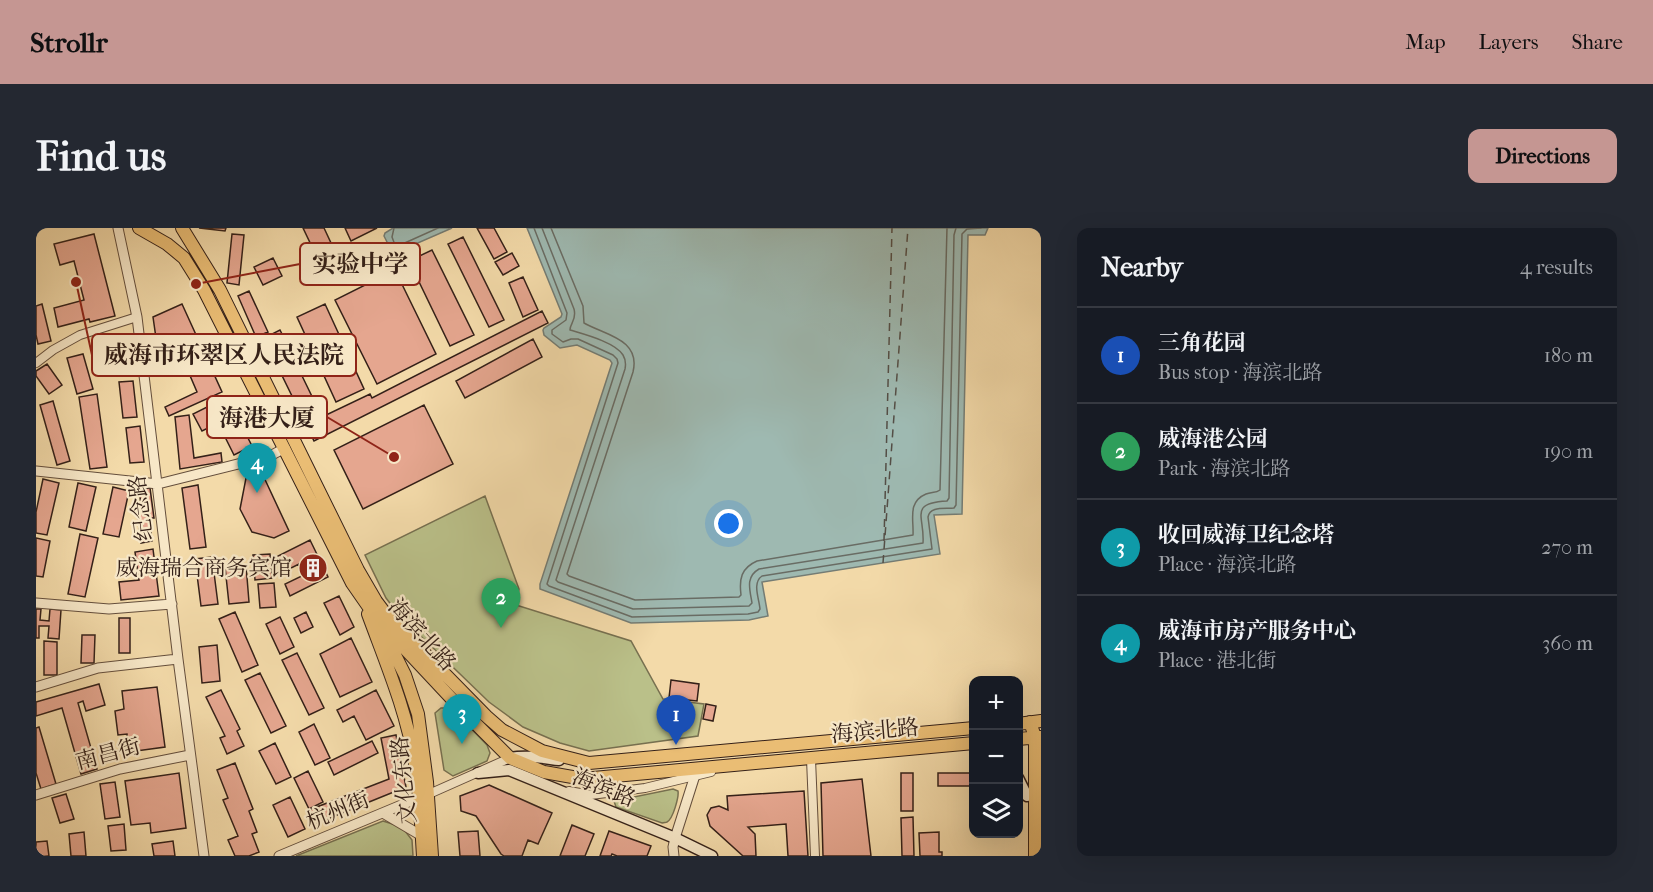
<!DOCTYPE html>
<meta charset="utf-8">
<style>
body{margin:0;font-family:"IM FELL French Canon","Noto Serif SC",serif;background:#242831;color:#f1f3f6}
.controls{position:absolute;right:18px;bottom:18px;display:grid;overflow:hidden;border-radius:12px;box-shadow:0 6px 24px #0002}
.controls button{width:54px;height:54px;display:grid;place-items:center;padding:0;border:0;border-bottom:2px solid #363941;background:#171b24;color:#f1f3f6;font:30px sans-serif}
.you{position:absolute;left:693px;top:296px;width:21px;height:21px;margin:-15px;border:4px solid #fff;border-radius:50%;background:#1a73e8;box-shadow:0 0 0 9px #1a73e833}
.badge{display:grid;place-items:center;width:39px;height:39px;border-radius:50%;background:#c59692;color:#fff;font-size:20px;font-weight:700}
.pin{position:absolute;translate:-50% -50px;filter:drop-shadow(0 2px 3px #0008)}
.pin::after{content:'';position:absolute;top:32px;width:21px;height:18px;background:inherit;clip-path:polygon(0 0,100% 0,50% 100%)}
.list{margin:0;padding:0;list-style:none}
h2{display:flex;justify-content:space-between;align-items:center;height:78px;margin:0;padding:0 24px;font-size:26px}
h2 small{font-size:20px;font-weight:400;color:#9ea1a6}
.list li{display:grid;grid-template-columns:39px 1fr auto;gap:18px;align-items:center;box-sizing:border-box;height:96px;padding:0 24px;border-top:2px solid #363941}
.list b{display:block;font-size:22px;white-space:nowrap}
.list p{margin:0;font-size:20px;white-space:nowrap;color:#9ea1a6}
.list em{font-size:20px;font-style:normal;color:#9ea1a6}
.icon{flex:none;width:33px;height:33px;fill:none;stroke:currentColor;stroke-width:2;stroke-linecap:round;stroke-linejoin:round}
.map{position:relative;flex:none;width:1005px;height:628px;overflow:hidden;border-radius:12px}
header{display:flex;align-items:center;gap:36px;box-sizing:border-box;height:84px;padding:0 30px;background:#c59692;color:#111}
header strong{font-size:28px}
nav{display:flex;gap:33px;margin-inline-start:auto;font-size:21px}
.intro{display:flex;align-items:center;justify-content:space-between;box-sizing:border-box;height:144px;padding:0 36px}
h1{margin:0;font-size:42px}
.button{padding:15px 27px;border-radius:12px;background:#c59692;color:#111;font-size:21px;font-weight:700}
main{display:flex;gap:36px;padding:0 36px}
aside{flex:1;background:#171b24;border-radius:12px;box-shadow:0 6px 24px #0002}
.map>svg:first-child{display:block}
.green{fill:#bac089;stroke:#777050;stroke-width:1.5}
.water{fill:#9eb9b1;stroke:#747c74;stroke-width:1.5}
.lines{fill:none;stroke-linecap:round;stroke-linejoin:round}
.shore{stroke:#696c64;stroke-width:1.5}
.ferry{stroke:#544e46;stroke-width:1.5;stroke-dasharray:8 6;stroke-linecap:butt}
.building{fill:#e5a68f;stroke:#342018;stroke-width:1.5}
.minor-casing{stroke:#644e3c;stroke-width:10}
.tertiary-casing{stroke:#644e3c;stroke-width:11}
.secondary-casing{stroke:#342018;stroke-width:13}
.primary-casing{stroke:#342018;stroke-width:14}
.minor{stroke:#f7e7c7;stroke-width:8}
.tertiary{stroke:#f7e7c7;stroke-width:9}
.secondary{stroke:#f7e7c7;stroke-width:10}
.primary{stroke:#eabd74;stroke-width:12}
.labels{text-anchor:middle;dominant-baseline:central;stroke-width:4.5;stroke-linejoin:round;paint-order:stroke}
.street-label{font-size:22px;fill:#342018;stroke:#f7e7c7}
.poi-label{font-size:22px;fill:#342018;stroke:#f7e7c7;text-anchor:end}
.leader{fill:none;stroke:#8f2418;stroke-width:2}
.callout-dot{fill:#8f2418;stroke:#f7e7c7;stroke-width:2}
.callout{fill:#f7e7c7;stroke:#8f2418;stroke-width:2}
.callout-label{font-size:24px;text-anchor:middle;font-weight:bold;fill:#342018}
</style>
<header>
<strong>Strollr</strong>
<nav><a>Map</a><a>Layers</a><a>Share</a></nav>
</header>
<div class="intro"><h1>Find us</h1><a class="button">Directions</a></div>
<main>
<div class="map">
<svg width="1005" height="628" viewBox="0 0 1005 628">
<rect width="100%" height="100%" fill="#f3daa9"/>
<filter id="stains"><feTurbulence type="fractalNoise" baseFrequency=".00333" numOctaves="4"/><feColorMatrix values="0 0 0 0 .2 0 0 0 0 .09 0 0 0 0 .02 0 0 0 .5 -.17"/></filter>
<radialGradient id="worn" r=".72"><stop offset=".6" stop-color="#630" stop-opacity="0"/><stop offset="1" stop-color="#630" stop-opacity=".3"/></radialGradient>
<path class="green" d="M449,268L483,361L480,377L595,413L627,471L668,476L662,508L553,523L524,515L487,499L453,474L363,387L350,370L329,327Z
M405,480H415L451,517L454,525L451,533L417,548L408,542L399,485Z
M637,561L642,563C643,569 637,591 631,594C630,595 628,594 626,595L580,579L578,573Z
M347,593L366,599L376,612L377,628H260Z"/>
<path class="water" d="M357,0H416L359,25L356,24L348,8L349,5Z
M491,0H952L949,7H932L926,286L898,287L904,326L726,354L732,388L713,392L595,395L504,361V356L576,135L574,132L541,117L524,120L508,107L507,102L508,100L525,89L526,86Z"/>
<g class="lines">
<path class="shore" d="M358,0L356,9L359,17L362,18L402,0
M498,0L531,85L530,92L516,102V106L527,114L535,111H542L577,127L581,131L582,135L511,356L513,358L596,389L712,386L722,384L724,381C723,370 716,355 726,348L896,321L892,289C894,278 908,281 918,280L920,277L926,6L931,1L945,0
M506,0L538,81C541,92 534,95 534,102C547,106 579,114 587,127C590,132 590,136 589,141L520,352L522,354L597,381L713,378L716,375C714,362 709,349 723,341L887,315C889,289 872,275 911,273L913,270L918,7L920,0
M515,0L547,78L548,95C569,107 605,111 597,144L531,346L533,348L599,372L703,369L705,367C703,351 705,340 721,333L877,307C878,292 871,274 890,266C896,264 900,265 904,262L911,0"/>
<path class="ferry" d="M848,313L856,0
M847,335L872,0"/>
</g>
<path class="building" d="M163,0H190L189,3Z
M267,0H288L295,15L278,23Z
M309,0H341L315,13Z
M441,0H458L471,24L458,31Z
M58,6L79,88L54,94L53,91L22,99L18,80L48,72L38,33L24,37L18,16Z
M196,6L208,7L203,57L191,55Z
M427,9L468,92L453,99L412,16Z
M396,22L438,107L414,118L373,33Z
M476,25L483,38L467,47L459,34Z
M237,30L246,48L227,57L218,39Z
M359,42L400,126L341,156L299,72Z
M487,49L502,82L487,89L473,55Z
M213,63L232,104L220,109L202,68Z
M6,76L15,113L2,116L0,107V78Z
M146,76L186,164L133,188L129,179L161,164L143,122L123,131L117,89Z
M289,76L328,161L300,174L261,89Z
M506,83L512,95L278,213L235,125L251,117L286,189L334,166L336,170Z
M244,102L249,112L237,118L232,108Z
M94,109L98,146L83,148L79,110Z
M497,111L506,129L429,170L420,153Z
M47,126L57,161L41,166L31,130Z
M11,136L26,157L13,166L0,148V143Z
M97,153L101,189L87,190L83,154Z
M61,166L71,239L54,241L43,169Z
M191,169L216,218L198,227L182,195L166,203L157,186Z
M17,173L34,233L21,237L4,177Z
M388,177L417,236L327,281L298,222Z
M153,187L158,230L185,225L186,234L144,241L139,189Z
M104,198L108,234L94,235L90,200Z
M225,243L253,303L238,310L216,304L204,281L210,250Z
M7,251L23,255L11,307L0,305V284Z
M42,255L60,259L50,303L33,299Z
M162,257L170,319L154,321L146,260Z
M77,259L93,263L83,309L67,306Z
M114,260L118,290H113L116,313L105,315L101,286L106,285L103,261Z
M44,306L62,310L49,369L32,366Z
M0,310L14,313L7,349L0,348Z
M274,312L292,349L254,368L249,356L268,347L263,336L247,344L240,329Z
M117,321L123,368L85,372L83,354L103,352L99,324Z
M234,326L236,350L219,352L217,327Z
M176,329L182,376L165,378L159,331Z
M210,337L213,374L193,376L189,339Z
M238,355L240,379L224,380L222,356Z
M303,368L318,399L304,407L288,375Z
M0,381H5L4,392L13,393L14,381L25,382L23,411L12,410L13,398H3V410H0Z
M199,384L222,437L206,444L183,391Z
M270,384L277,399L265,405L258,390Z
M244,389L258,419L244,426L230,396Z
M83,390H94V425H83Z
M46,407H59L58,435H45Z
M315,410L336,454L304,469L284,426Z
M8,413L21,414V447H8Z
M181,417L184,453L166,455L163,419Z
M261,425L288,480L273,487L246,432Z
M224,445L250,498L235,505L209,452Z
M635,452L663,456L661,473L633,470Z
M63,456L69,477L50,483L47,473L42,475L61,541L45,546L26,480L0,488V474Z
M121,459L129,519L93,524L91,506L82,507L79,483L88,481L86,463Z
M185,462L204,501L201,503L208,518L191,526L184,510L189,508L170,469Z
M340,462L358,498L330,512L318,488L307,494L301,482Z
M670,476L680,478L677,493L667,491Z
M278,496L294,530L279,537L263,504Z
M3,499L20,556L5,561L0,545V500Z
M360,507L370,559L279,596L273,582L353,551L345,510Z
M336,513L342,525L298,547L292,534Z
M239,515L255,549L240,556L223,523Z
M199,535L217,581L213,583L221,604L216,606L223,624L213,628H199L192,612L202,608L187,572L192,570L181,542Z
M272,543L287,574L273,581L258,550Z
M143,545L150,600L115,605L114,595L95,597L89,553Z
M865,545H877V583H865Z
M902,545H938V593H936V558H902Z
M826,551L835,628H787L785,555Z
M79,554L84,589L69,591L64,556Z
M453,557L516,585L502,616L492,612L486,628H468L465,626L440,588L425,583L424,568Z
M768,563L772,628H752L750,596L712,599L719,606L720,628H707L674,598L671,587L675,580L683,578L692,582L691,568Z
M30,566L38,591L24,595L16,570Z
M254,569L269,601L252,609L237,577Z
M877,589L878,628H866L865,590Z
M88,596L90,622L75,623L72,598Z
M536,597L558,606L549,628H524Z
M442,603L444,628H424L422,604Z
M573,603L615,618L611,628H581L576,626L575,628H564Z
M48,604L50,628H35L33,606Z
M903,604V624H906V628H884L883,605Z
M11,613L13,628H0V614Z
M137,613L139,628H118L116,616Z"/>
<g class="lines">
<g class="minor-casing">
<path id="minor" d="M0,135L17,122L44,107L101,89
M775,531L779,628
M533,563L555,567L609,560L675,544
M393,566L474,530"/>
</g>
<g class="tertiary-casing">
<path id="tertiary" d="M82,0L101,89L142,431L168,628
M0,243L122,256L234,228L249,220
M0,375L73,381L136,376
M0,459L62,440L142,431
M0,567L84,541L154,527
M347,585L386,608
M243,628L387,568
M638,628L637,619L639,610L661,541"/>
</g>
<g class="secondary-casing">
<path id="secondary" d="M474,530C491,527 506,530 523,532
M442,545L473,542L639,610L676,628
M982,550L991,568"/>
</g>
<g class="primary-casing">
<path id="primary" d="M103,0L131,16L148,30L168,62L316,355L341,391L429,485L474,530L508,544L542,550H557L938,515
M146,0L184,62L322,342L340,373L349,385L450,488L466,502L506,523L553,535L938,500
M332,386C350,435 371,484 379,536C384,566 385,597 387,628
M348,405L369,447L382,486L391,554L396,628
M994,494L999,509V628
M982,496L1005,493
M982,511L1005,509"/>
</g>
<use href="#minor" class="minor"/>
<use href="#tertiary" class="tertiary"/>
<use href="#secondary" class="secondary"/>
<use href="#primary" class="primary"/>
</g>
<defs>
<g id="building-disc" transform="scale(1.5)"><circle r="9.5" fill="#8f2418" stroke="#f7e7c7"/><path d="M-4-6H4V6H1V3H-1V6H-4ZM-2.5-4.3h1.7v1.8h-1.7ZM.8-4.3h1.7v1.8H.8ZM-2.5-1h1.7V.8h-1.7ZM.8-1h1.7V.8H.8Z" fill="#fff"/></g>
</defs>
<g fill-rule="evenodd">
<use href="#building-disc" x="277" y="340"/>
</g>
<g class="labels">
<g class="street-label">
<text transform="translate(105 280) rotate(-97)">纪念路</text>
<text transform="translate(386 407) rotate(48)">海滨北路</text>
<text transform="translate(839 503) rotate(-5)">海滨北路</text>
<text transform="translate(72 526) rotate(-15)">南昌街</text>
<text transform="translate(368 552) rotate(-96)">文化东路</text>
<text transform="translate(568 560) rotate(22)">海滨路</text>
<text transform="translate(302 583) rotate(-22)">杭州街</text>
</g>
<g class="poi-label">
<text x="256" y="340">威海瑞合商务宾馆</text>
</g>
</g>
<path class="leader" d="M160 56L264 36M40 54L56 127M358 229L291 189"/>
<g class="callout-dot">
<circle cx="160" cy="56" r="6"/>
<circle cx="40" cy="54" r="6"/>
<circle cx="358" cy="229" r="6"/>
</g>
<g class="callout">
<rect x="264" y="15" width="120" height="42" rx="6"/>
<rect x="56" y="106" width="264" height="42" rx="6"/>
<rect x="171" y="168" width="120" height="42" rx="6"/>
</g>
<g class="callout-label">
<text x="324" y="44">实验中学</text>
<text x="188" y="135">威海市环翠区人民法院</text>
<text x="231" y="198">海港大厦</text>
</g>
<rect width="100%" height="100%" filter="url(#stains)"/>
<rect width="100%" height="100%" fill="url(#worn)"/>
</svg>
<div class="controls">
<button>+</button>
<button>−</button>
<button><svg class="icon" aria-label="layers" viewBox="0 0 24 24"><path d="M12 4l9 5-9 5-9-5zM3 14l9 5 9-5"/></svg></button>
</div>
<div class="you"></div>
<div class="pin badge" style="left:640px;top:517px;background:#1a4fb4">1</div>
<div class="pin badge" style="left:465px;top:400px;background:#2e9e5b">2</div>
<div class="pin badge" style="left:426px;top:516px;background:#0f9aa8">3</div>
<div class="pin badge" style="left:221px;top:265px;background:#0f9aa8">4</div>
</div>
<aside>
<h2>Nearby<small>4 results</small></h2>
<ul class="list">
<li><span class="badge" style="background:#1a4fb4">1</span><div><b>三角花园</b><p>Bus stop · 海滨北路</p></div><em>180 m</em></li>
<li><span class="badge" style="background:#2e9e5b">2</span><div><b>威海港公园</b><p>Park · 海滨北路</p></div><em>190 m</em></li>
<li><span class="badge" style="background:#0f9aa8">3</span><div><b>收回威海卫纪念塔</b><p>Place · 海滨北路</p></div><em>270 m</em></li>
<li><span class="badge" style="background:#0f9aa8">4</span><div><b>威海市房产服务中心</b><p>Place · 港北街</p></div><em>360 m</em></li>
</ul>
</aside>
</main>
